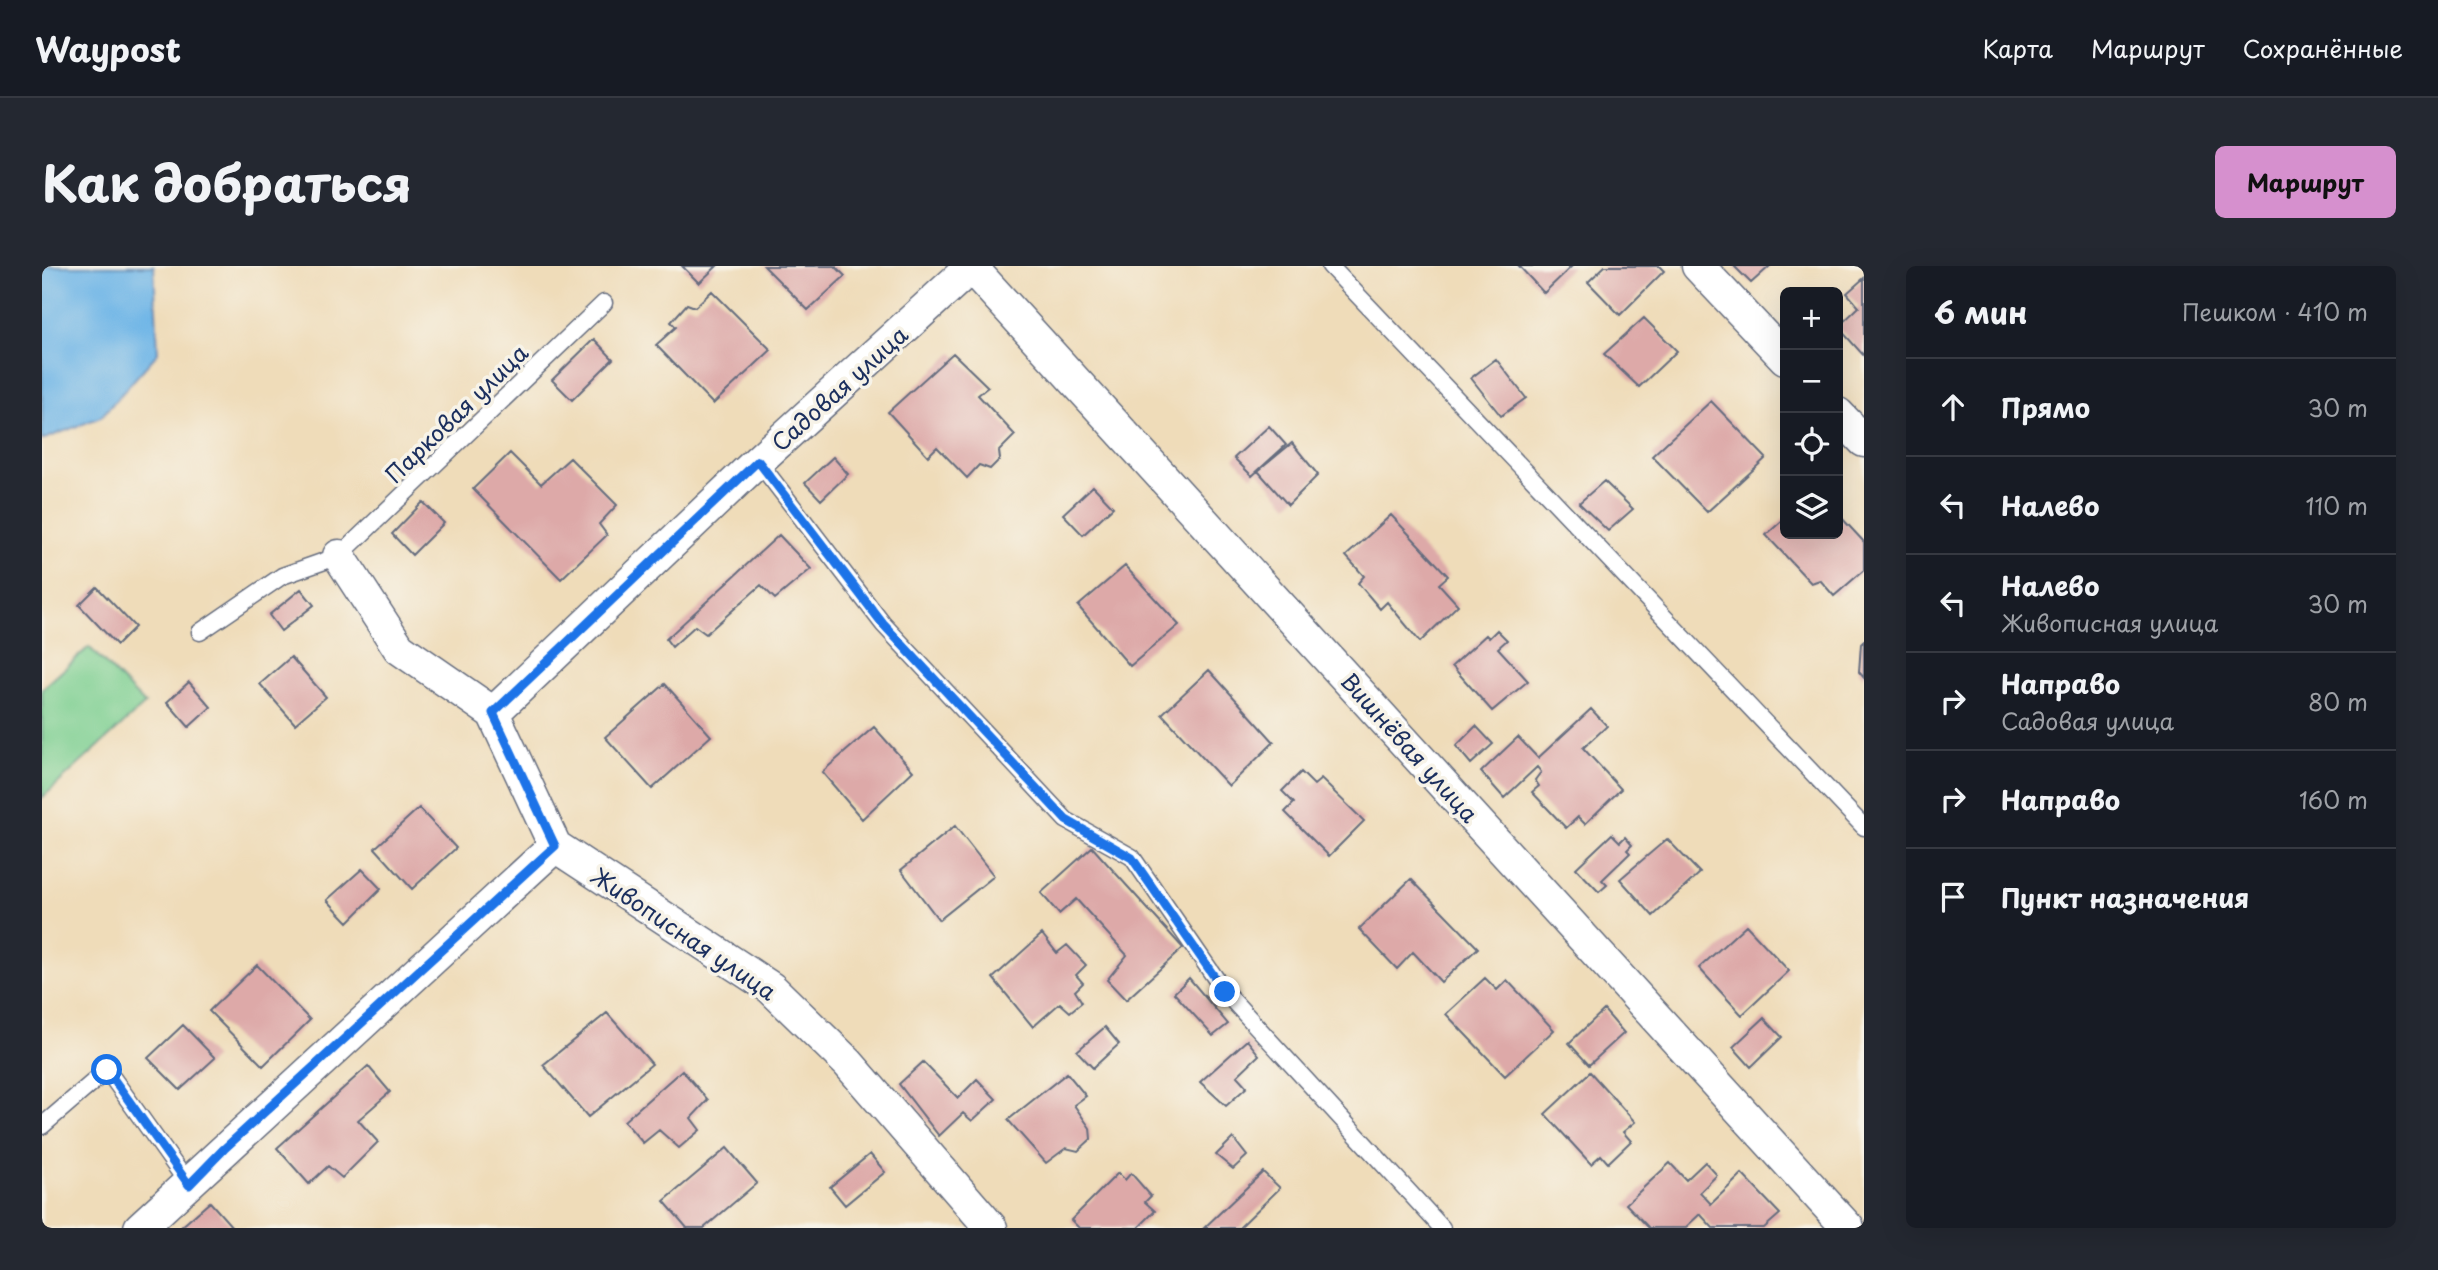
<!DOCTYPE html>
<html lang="ru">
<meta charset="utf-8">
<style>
body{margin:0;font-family:"Playpen Sans",sans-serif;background:#242831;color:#f1f3f6}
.controls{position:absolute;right:21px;top:21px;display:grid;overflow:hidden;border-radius:10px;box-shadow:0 7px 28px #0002}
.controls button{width:63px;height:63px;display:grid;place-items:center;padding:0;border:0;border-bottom:2px solid #363941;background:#171b24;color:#f1f3f6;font:35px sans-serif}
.stop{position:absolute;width:21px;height:21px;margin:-16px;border:5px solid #1a73e8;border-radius:50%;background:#fff}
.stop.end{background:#1a73e8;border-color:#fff;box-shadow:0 2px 7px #0008}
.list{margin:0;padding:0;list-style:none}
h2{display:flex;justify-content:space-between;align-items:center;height:91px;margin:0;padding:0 28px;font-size:30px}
h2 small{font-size:23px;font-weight:400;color:#9ea1a6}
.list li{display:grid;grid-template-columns:46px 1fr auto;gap:21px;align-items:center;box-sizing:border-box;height:98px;padding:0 28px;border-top:2px solid #363941}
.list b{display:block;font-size:26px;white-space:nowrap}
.list p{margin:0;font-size:23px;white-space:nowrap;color:#9ea1a6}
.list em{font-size:23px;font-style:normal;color:#9ea1a6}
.icon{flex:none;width:38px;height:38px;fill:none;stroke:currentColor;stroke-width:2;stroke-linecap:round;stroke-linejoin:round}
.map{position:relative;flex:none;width:1822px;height:962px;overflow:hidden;border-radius:10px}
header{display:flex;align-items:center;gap:42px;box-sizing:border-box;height:98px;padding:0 35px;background:#171b24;border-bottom:2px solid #363941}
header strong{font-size:33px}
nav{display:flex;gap:38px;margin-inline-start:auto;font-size:24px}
.intro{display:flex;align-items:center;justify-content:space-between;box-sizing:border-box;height:168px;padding:0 42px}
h1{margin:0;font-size:49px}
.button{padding:18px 32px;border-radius:10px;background:#d690ce;color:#111;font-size:24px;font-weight:700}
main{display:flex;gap:42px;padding:0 42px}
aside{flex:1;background:#171b24;border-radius:10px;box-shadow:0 7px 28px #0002}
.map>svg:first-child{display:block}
.green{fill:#7dcf91;stroke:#4c7f78;stroke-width:2}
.water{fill:#70b6e7;stroke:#4672a2;stroke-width:2}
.building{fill:#dda9a8}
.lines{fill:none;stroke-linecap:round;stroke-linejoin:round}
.lane-casing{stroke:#656c7e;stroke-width:19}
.street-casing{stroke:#656c7e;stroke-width:35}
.lane{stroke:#fff;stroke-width:16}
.street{stroke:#fff;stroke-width:32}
.route{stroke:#1a73e8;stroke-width:9}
.labels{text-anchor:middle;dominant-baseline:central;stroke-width:7;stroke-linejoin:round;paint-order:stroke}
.street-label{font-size:23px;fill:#1b2f5e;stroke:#f7f3e8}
</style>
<header>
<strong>Waypost</strong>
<nav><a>Карта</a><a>Маршрут</a><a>Сохранённые</a></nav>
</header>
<div class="intro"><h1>Как добраться</h1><a class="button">Маршрут</a></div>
<main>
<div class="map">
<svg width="1822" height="962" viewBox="0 0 1822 962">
<rect width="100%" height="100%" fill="#f7f3e8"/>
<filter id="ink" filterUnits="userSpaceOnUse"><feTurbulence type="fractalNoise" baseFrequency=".0143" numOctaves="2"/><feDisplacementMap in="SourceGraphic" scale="14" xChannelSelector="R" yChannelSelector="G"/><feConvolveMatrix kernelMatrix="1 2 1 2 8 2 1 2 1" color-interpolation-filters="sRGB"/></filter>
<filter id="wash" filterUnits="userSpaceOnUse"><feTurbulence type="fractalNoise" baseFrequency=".00686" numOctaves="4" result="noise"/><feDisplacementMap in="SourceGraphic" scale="28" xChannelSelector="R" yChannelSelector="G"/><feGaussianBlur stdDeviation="1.57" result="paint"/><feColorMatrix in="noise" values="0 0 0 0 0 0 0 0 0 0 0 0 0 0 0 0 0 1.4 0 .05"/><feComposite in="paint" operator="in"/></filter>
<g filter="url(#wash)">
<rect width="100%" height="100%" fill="#efdcb9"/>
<path class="green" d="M47,381L103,438L0,532V423Z"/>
<path class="water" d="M0,0H112L116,87L59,151L0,174Z"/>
<g id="blocks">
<path class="building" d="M640,0H675L657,17Z
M722,0H793L803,10L766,44Z
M1477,0H1530L1502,27Z
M1563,0H1617L1622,5L1578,49L1546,16Z
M1692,0H1728L1709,17Z
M1822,12V90L1796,61L1817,41L1805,27Z
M670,25L729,84L671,138L614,79L634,61L629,56L645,38L653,41Z
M1602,52L1635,85L1597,121L1562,88Z
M552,73L571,93L530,134L510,114Z
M911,87L946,121L936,129L973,169L957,185L958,193L948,203L937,199L925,212L895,181L886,190L846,146Z
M1454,93L1484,132L1459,150L1429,112Z
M1669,135L1724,192L1665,246L1610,190Z
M1227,160L1244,179L1210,210L1192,192Z
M1250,177L1276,209L1246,239L1216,205Z
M468,187L499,218L528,192L575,239L557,258L565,269L519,313L431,223Z
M791,191L806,208L779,234L763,217Z
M1562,215L1591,243L1566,265L1537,237Z
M1051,220L1071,241L1041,269L1021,248Z
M381,236L402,257L370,289L350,268Z
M1796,248L1822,276V304L1792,330L1778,314L1769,317L1724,269L1743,252V268H1796Z
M1349,249L1406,310L1397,318L1416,339L1378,376L1345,336L1338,343L1316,317L1322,310L1304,290Z
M737,269L769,303L733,333L719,319L664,368L653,360L630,381L624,373Z
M1083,300L1137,359L1088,400L1036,340Z
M55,321L93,361L75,379L37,339Z
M259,323L272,339L239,365L227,349Z
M1455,364L1465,374L1456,382L1486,415L1450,445L1410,400L1444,369L1447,372Z
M1822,375V412L1817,406L1819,378Z
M249,391L284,431L253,458L218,418Z
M1167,404L1232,476L1187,520L1120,448Z
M147,416L169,441L147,461L125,436Z
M623,418L669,470L610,523L563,471Z
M1549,443L1565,460L1541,482L1579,523L1543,558L1536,551L1524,562L1490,526L1497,520L1493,514L1499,506L1495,501L1462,532L1439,506L1476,471L1496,492Z
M1434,460L1451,478L1429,498L1414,480Z
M832,461L871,505L820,553L780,506Z
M1259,506L1272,519L1279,513L1322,555L1287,590L1243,546L1252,537L1240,525Z
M377,542L414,582L370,623L333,582Z
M913,560L952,610L897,654L859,604Z
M1570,568L1578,576L1583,571L1590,579L1585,584L1588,587L1560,614L1565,619L1557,626L1534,602Z
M1625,573L1658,607L1611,650L1578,613Z
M1050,581L1141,682L1084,734L1065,714L1085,689L1034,633L1017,648L999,627Z
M320,603L339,623L306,656L285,634Z
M1369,613L1436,682L1399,716L1371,686L1355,703L1317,663Z
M1704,659L1747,705L1700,749L1657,702Z
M1000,668L1015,687L1025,679L1044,699L1034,709L1041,717L1033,725L1040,736L1028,746L1018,737L991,761L951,712Z
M215,699L268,754L221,800L167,745Z
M1147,712L1186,758L1171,770L1132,727Z
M1443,712L1455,724L1465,714L1512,764L1463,810L1404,748Z
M1562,744L1582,767L1547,799L1527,777Z
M565,747L610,798L546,851L501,799Z
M1722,752L1740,771L1709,801L1691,781Z
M141,759L173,792L138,824L106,792Z
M1063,761L1077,778L1051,802L1035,785Z
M1205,774L1217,789L1195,810L1205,821L1184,840L1158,816Z
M881,796L916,832L935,813L954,833L930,855L921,847L897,870L857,818Z
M326,800L348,826L316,854L336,876L300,912L286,900L267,918L235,882Z
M640,804L666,834L649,852L658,864L637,882L617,864L601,877L582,855Z
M1548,806L1593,856L1581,866L1589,875L1566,897L1559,889L1549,898L1503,848Z
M1025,807L1044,830L1032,839L1048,862L1049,873L1036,885L1024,882L1004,897L966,854Z
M1191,872L1205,890L1191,903L1174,889Z
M685,882L715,917L662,962H645L622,935Z
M828,888L843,906L803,939L788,921Z
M1663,896L1675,909L1658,926L1669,938L1700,908L1738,948L1722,962H1671L1658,948L1643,962H1607L1584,938L1628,897L1644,914Z
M1221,906L1238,922L1197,962H1162Z
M1076,907L1083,914L1089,907L1109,930L1103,936L1113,945L1096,962H1037L1029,954Z
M168,936L191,962H138Z"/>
</g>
</g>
<g filter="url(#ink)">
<use href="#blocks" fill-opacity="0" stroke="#656c7e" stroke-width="2"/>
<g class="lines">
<g class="lane-casing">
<path id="lane" d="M1288,0L1822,561
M716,195L841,358L1024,554L1090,591L1183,726L1400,962
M158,366L240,310L297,290L562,37
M0,860L65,804L147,919"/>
</g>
<g class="street-casing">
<path id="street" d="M1656,0L1743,92
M929,1L1806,962
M1796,148L1822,175
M297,290L357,382L451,447
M451,447L513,580L729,722L806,797L949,962
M451,447L716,195L930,0
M98,962L513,580"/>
</g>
<use href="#lane" class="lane"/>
<use href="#street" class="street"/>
</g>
</g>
<g class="lines" filter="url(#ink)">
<path class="route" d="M65,804L147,919L182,883L513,580L451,447L716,195L841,358L1024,554L1090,592L1183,726"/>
</g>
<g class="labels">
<g class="street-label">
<text transform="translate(797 122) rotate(-42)">Садовая улица</text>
<text transform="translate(414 147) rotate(-44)">Парковая улица</text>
<text transform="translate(1368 481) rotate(48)">Вишнёвая улица</text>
<text transform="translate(642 667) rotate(34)">Живописная улица</text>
</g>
</g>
</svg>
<div class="controls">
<button>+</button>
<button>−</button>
<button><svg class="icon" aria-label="locate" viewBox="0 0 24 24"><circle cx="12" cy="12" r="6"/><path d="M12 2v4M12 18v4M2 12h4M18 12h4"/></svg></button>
<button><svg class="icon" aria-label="layers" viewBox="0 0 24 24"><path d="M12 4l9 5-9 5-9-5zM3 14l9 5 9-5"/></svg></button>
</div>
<div class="stop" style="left:65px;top:804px"></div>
<div class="stop end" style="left:1183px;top:726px"></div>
</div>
<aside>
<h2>6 мин<small>Пешком · 410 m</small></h2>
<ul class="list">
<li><svg class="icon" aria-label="ahead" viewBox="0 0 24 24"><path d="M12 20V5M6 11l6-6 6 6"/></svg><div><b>Прямо</b></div><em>30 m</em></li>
<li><svg class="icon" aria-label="left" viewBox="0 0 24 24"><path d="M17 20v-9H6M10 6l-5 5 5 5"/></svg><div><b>Налево</b></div><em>110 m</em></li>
<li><svg class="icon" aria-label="left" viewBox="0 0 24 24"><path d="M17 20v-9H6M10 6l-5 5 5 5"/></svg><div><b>Налево</b><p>Живописная улица</p></div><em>30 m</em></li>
<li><svg class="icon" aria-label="right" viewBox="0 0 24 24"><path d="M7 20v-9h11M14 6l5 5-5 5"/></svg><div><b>Направо</b><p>Садовая улица</p></div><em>80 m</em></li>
<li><svg class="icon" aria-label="right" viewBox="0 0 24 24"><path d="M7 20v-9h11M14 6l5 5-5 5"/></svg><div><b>Направо</b></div><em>160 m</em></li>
<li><svg class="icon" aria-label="arrive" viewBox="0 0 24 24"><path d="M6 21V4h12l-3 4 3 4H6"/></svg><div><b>Пункт назначения</b></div></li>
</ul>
</aside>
</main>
